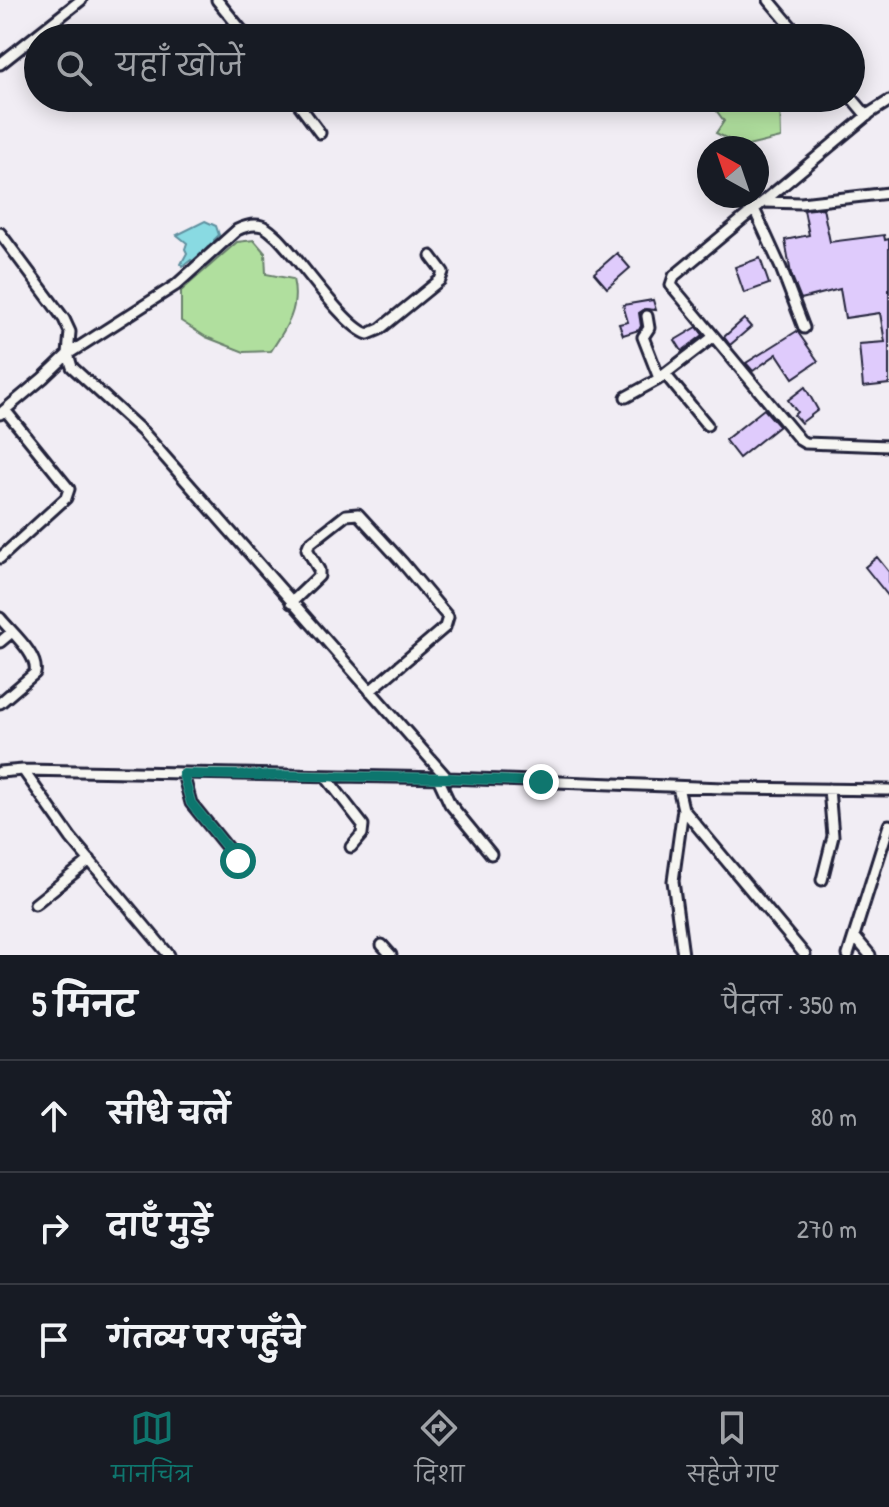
<!DOCTYPE html>
<html lang="hi">
<meta charset="utf-8">
<style>
body{margin:0;font-family:"Patrick Hand","Playpen Sans Deva",sans-serif;background:#242831;color:#f1f3f6}
.compass{position:absolute;left:697px;top:136px;width:72px;height:72px;border-radius:50%;background:#171b24;box-shadow:0 4px 20px #0003;rotate:320deg}
.stop{position:absolute;width:24px;height:24px;margin:-18px;border:6px solid #0f766e;border-radius:50%;background:#fff}
.stop.end{background:#0f766e;border-color:#fff;box-shadow:0 2px 8px #0008}
.list{margin:0;padding:0;list-style:none}
h2{display:flex;justify-content:space-between;align-items:center;height:104px;margin:0;padding:0 32px;font-size:34px}
h2 small{font-size:26px;font-weight:400;color:#9ea1a6}
.list li{display:grid;grid-template-columns:52px 1fr auto;gap:24px;align-items:center;box-sizing:border-box;height:112px;padding:0 32px;border-top:2px solid #363941}
.list b{display:block;font-size:30px;white-space:nowrap}
.list em{font-size:26px;font-style:normal;color:#9ea1a6}
.icon{flex:none;width:44px;height:44px;fill:none;stroke:currentColor;stroke-width:2;stroke-linecap:round;stroke-linejoin:round}
.map{position:relative;flex:none;width:889px;height:955px;overflow:hidden}
.search{position:absolute;background:#171b24;box-shadow:0 4px 20px #0003;left:24px;right:24px;top:24px;height:88px;display:flex;align-items:center;gap:20px;box-sizing:border-box;padding:0 28px;border-radius:44px;color:#9ea1a6;font-size:30px}
.sheet{height:440px;background:#171b24}
nav{display:flex;justify-content:space-around;align-items:center;box-sizing:border-box;height:112px;border-top:2px solid #363941;background:#171b24;font-size:22px;color:#9ea1a6}
nav a{display:grid;justify-items:center;gap:4px}
nav .on{color:#0f766e}
.map>svg:first-child{display:block}
.green{fill:#b0df9e;stroke:#69806c;stroke-width:2}
.water{fill:#89dae2;stroke:#60909f;stroke-width:2}
.building{fill:#dfcbfc;stroke:#22223b;stroke-width:2}
.lines{fill:none;stroke-linecap:round;stroke-linejoin:round}
.minor-casing{stroke:#22223b;stroke-width:15}
.minor{stroke:#f6f6f2;stroke-width:9}
.route{stroke:#0f766e;stroke-width:10}
</style>
<div class="map">
<svg width="889" height="955" viewBox="0 0 889 955">
<rect width="100%" height="100%" fill="#f1edf4"/>
<filter id="ink" filterUnits="userSpaceOnUse"><feTurbulence type="fractalNoise" baseFrequency=".0125" numOctaves="2"/><feDisplacementMap in="SourceGraphic" scale="16" xChannelSelector="R" yChannelSelector="G"/><feConvolveMatrix kernelMatrix="1 2 1 2 8 2 1 2 1" color-interpolation-filters="sRGB"/></filter>
<g filter="url(#ink)">
<path class="green" d="M707,98H780L781,138L744,147L716,133L724,121Z
M254,240L265,253L266,274L293,279C300,308 287,327 271,351L244,352L206,337L181,321V291L237,242Z"/>
<path class="water" d="M205,221L216,226L219,235L214,240V246L208,247L195,263L191,260L183,266L181,264L187,253L185,249L187,243L177,235Z"/>
<path class="building" d="M823,208L830,242L884,235L885,240L889,239V384L863,387L859,344L885,342L880,313L845,318L840,289L801,299L791,274L785,240L809,235L804,210Z
M617,253L630,268L607,288L594,273Z
M760,258L769,284L744,293L735,267Z
M653,300L656,310L645,309L639,313L641,326L639,330L623,335L619,324L628,322L623,305Z
M744,319L751,327L730,345L724,337Z
M697,327L703,335L682,351L675,340Z
M797,331L818,361L793,378L777,354L753,371L746,363Z
M805,387L818,410L801,423L794,415L797,412L788,400Z
M764,409L779,426L739,458L725,440Z
M877,557L889,572V597L865,567Z"/>
<g class="lines">
<g class="minor-casing">
<path id="minor" d="M217,0L248,38
M769,0L801,38
M0,64L81,0
M851,97L867,116
M294,98L320,133
M889,101L870,113L674,276L671,285L800,440L805,443L889,446
M765,202L801,203L889,193
M755,211L781,268L804,328
M0,233L64,319L70,332L68,354L72,367L143,432L447,778
M647,316L649,328L643,337L659,378
M665,374L707,425
M626,397L657,380L713,337
M0,414L43,378L68,354L176,285L237,230C245,226 253,223 262,226C268,228 272,233 277,237C299,258 344,327 368,334L380,329L440,280L443,272L431,256
M0,558L66,498L69,489L5,410
M291,603L319,576V570L307,549L309,544L346,515L358,514L402,562L448,617L445,627L370,691
M0,618C11,632 39,655 35,673L0,703
M0,642L12,632
M23,770L71,838L169,955
M0,772L23,770L447,778L724,788L889,790
M183,774L191,803L238,861
M325,776L363,825L362,834L351,847
M438,778L450,804L491,854
M678,787L683,809L805,955
M822,880L833,836L829,789
M35,904L90,860
M854,936L870,955
M382,945L391,955
M683,955L673,881L683,809
M848,955L889,825"/>
</g>
<use href="#minor" class="minor"/>
</g>
</g>
<g class="lines" filter="url(#ink)">
<path class="route" d="M238,861L191,803L183,774L447,778L541,782"/>
</g>
</svg>
<svg class="compass" viewBox="-18 -18 36 36"><path d="M0-13l5 13h-10z" fill="#e53935"/><path d="M0 13l5-13h-10z" fill="#9ea1a6"/></svg>
<div class="stop" style="left:238px;top:861px"></div>
<div class="stop end" style="left:541px;top:782px"></div>
<div class="search"><svg class="icon" aria-label="search" viewBox="0 0 24 24"><circle cx="10" cy="10" r="6"/><path d="M15 15l6 6"/></svg>यहाँ खोजें</div>
</div>
<section class="sheet">
<h2>5 मिनट<small>पैदल · 350 m</small></h2>
<ul class="list">
<li><svg class="icon" aria-label="ahead" viewBox="0 0 24 24"><path d="M12 20V5M6 11l6-6 6 6"/></svg><div><b>सीधे चलें</b></div><em>80 m</em></li>
<li><svg class="icon" aria-label="right" viewBox="0 0 24 24"><path d="M7 20v-9h11M14 6l5 5-5 5"/></svg><div><b>दाएँ मुड़ें</b></div><em>270 m</em></li>
<li><svg class="icon" aria-label="arrive" viewBox="0 0 24 24"><path d="M6 21V4h12l-3 4 3 4H6"/></svg><div><b>गंतव्य पर पहुँचे</b></div></li>
</ul>
</section>
<nav>
<a class="on"><svg class="icon" aria-label="map" viewBox="0 0 24 24"><path d="M3 6l6-2 6 2 6-2v14l-6 2-6-2-6 2zM9 4v14M15 6v14"/></svg>मानचित्र</a>
<a><svg class="icon" aria-label="directions" viewBox="0 0 24 24"><path d="M12 3l9 9-9 9-9-9zM9 14v-3h6M13 9l2 2-2 2"/></svg>दिशा</a>
<a><svg class="icon" aria-label="saved" viewBox="0 0 24 24"><path d="M7 4h10v16l-5-4-5 4z"/></svg>सहेजे गए</a>
</nav>
